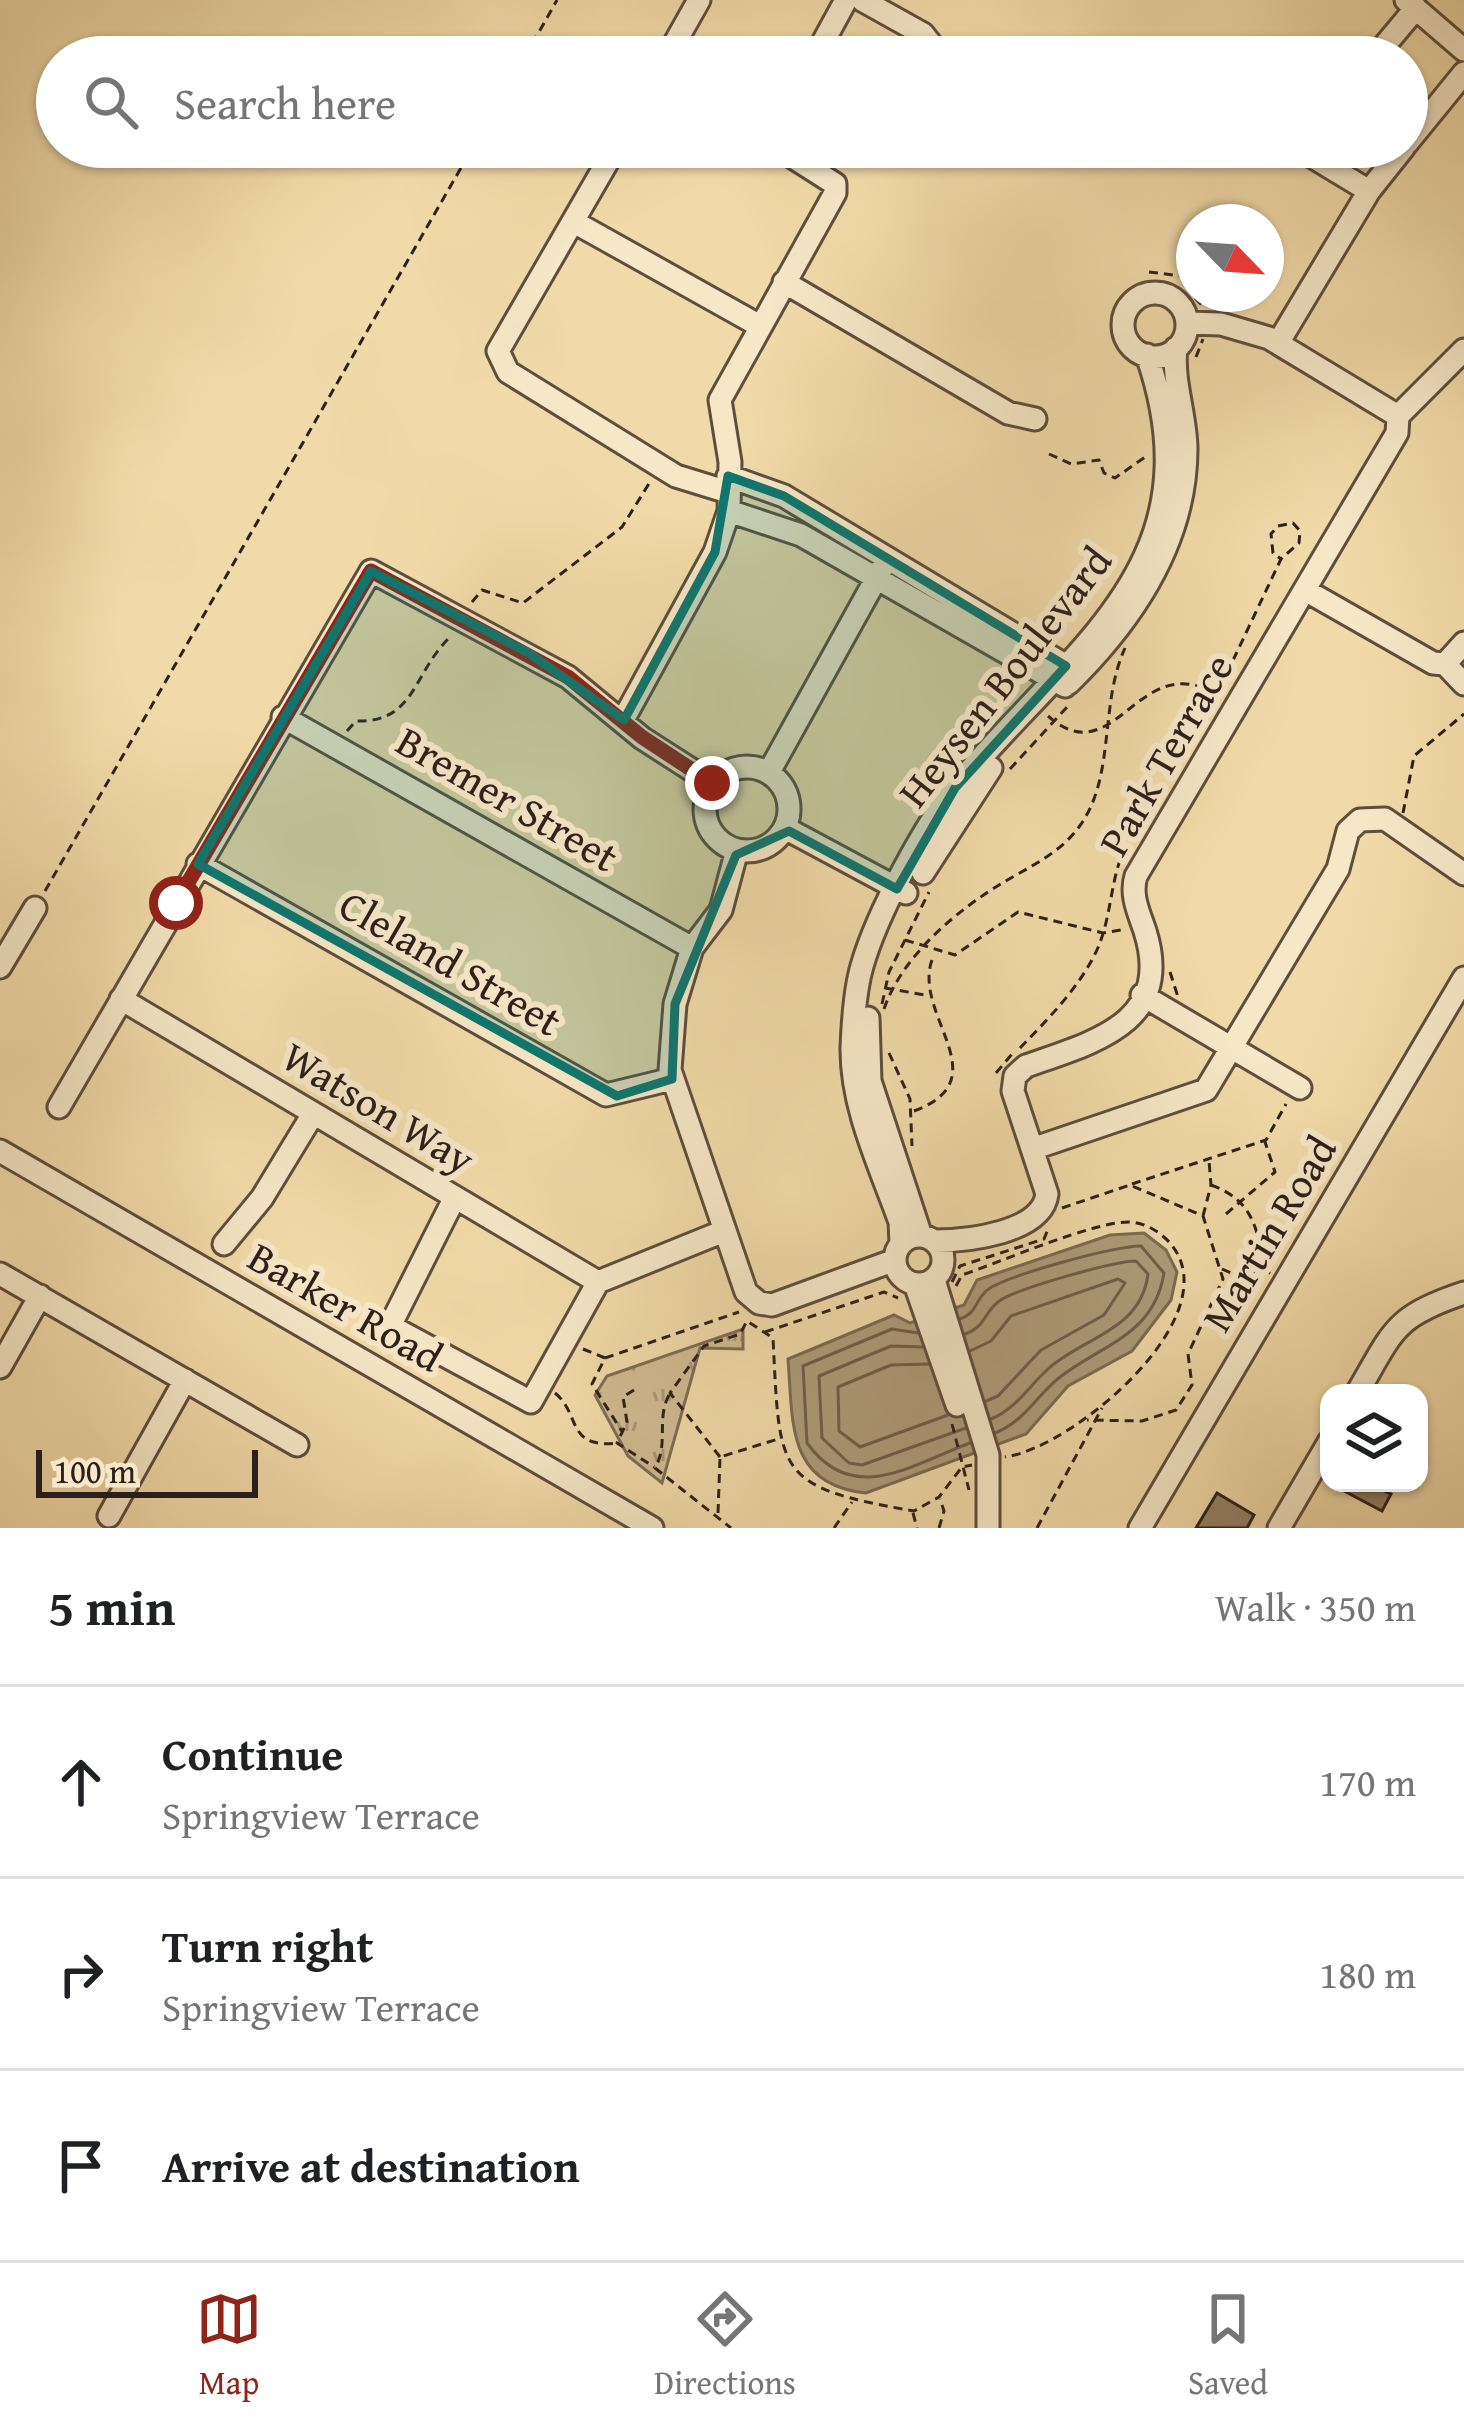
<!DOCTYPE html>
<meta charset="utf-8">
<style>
body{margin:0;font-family:"Gentium Book Plus",serif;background:#f6f6f6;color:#202124}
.controls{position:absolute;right:36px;bottom:36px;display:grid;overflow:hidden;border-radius:24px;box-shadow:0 3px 9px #0004}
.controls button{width:108px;height:108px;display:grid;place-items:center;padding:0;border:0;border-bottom:3px solid #e0e0e0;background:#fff;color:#202124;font:60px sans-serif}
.compass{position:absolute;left:1176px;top:204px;width:108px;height:108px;border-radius:50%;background:#fff;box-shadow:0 3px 9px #0004;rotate:115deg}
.scale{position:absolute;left:36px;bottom:30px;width:222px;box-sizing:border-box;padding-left:12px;border:6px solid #2d201b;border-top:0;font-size:33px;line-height:42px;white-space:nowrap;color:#2d201b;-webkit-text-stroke:9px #f6e7c7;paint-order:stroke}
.stop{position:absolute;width:36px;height:36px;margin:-27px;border:9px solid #8f2418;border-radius:50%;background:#fff}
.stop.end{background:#8f2418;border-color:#fff;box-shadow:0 3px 12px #0008}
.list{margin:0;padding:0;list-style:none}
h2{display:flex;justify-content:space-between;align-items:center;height:156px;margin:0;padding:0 48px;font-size:51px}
h2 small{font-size:39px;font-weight:400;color:#757577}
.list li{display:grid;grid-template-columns:78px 1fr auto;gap:36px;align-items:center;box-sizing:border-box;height:192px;padding:0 48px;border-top:3px solid #e0e0e0}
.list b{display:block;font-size:45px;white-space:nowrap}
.list p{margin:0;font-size:39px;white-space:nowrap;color:#757577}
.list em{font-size:39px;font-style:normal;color:#757577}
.icon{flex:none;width:66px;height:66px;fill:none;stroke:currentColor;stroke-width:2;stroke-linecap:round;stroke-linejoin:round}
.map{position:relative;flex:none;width:1464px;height:1528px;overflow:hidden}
.search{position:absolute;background:#fff;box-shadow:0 3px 9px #0004;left:36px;right:36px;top:36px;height:132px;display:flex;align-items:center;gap:30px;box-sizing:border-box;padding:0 42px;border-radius:66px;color:#757577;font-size:45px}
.sheet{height:732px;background:#fff}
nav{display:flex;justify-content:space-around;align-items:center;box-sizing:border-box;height:168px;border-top:3px solid #e0e0e0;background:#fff;font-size:33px;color:#757577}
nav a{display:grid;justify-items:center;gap:6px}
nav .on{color:#8f2418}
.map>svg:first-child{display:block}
.grass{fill:url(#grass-tufts);stroke:#7e6d56;stroke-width:3}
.water{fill:#ae9b79;stroke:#7a6a53;stroke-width:3}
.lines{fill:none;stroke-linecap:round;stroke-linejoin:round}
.shore{stroke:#6e5e4a;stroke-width:3}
.building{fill:#938165;stroke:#2d201b;stroke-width:3}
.minor-casing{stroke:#5e4e3e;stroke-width:27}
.path{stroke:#2d201b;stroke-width:3;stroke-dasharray:9 6;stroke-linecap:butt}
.minor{stroke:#f6e7c7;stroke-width:21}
.route{stroke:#8f2418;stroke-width:15}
.marked{fill:#0f766e;fill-opacity:0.2;stroke:#0f766e;stroke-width:9;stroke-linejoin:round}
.labels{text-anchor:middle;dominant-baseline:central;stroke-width:12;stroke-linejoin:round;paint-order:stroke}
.street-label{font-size:42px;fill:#2d201b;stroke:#f6e7c7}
</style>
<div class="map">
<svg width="1464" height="1528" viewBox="0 0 1464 1528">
<defs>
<pattern id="grass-tufts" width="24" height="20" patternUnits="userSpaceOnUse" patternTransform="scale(3)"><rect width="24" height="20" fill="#d0ba91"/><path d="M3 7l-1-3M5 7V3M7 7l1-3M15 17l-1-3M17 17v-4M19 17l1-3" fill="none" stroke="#a99776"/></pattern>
</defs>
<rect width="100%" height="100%" fill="#f1daa9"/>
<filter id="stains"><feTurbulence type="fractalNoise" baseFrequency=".00167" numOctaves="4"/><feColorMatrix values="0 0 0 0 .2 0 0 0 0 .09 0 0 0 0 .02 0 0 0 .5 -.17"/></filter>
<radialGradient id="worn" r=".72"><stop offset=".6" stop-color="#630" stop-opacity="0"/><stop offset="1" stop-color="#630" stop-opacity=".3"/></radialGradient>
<path class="grass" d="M743,1329V1349L700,1348L662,1483L628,1456L595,1395L607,1376Z"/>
<path class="water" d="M1144,1233L1166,1250L1177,1272L1171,1300L1132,1351L1068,1386L1026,1434L866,1493C786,1485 793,1421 788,1359L894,1315L910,1323L964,1305L977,1280L1110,1235Z"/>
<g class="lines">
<path class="shore" d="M960,1319C977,1313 974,1303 985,1292C999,1277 1118,1245 1141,1246L1164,1273C1154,1335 1103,1344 1060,1377C1035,1397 1025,1421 995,1433
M918,1333L892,1329L803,1366L807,1443C853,1507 911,1465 970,1443
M965,1334C985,1327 984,1313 998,1302C1014,1289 1115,1261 1136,1261L1148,1274C1141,1331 1083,1337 1048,1369C1028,1387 1016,1409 991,1419
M923,1347L891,1346L819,1376L822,1438L849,1463L862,1465L966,1428
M970,1351L991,1341L1011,1316L1118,1279L1125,1283L1104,1315L1041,1350L998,1396L986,1401
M929,1364L891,1365L838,1387L839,1431L860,1447L948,1415"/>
</g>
<path class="building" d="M1329,1483H1383L1380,1489L1391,1494L1382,1511Z
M1217,1493L1254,1515L1247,1528H1196Z"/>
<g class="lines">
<g class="minor-casing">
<path id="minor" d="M862,0L923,34L941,57
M1406,0L1464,50
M667,57L699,0
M815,57L846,0
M1375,57L1416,8
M1407,143L1464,73
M616,147L498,351L508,372L676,476L728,492
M1306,147L1303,151L1369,191
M574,222L760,326
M784,282L1008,413L1035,419
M1123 325a32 32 0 1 1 64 0a32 32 0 1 1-64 0Z
M1187,323L1221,324L1269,338L1398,416
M1278,343L1369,191L1404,147
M728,476L784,496L1078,673
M729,511L801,535L1065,686
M1305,590L1433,663L1445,664L1464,643
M1445,664L1464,684
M1069,683C1132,621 1186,542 1186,449C1186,416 1172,381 1176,348
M283,717L692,948
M623,720L715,552L729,511L730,462L720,400L835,193V184L777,147
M705 809a42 42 0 1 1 84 0a42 42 0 1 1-84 0Z
M769,772L882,568
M785,828L906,893
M737,850L721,910L692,948L675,1004L670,1070L746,1292L759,1303L772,1305L895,1260
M198,864L606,1095L672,1079
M923,873L991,768
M0,967L35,908
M1142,995L1300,1088
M121,999L598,1282
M868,1018L870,1081L921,1236
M59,1107L371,571L568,677L642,738L712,783
M1032,1149L1206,1090L1338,869L1348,831L1360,820L1385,819L1464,874
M0,1151L652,1528
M455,1197L390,1326L531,1402L598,1282L724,1231
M895 1260a24 24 0 1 1 48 0a24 24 0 1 1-48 0Z
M934,1241C967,1241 1042,1233 1047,1194L1013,1091L1015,1076L1026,1066C1094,1042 1174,1023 1145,931C1139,913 1130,895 1136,876L1397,433L1398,416L1464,350
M224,1244L262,1198L313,1114
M901,1244L900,1222C880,1166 851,1107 852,1047C853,1022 855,990 862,966C877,914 925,823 960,782C1078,642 1218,562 1147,355
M0,1274L297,1445
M934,1280L988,1455V1528
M915,1284L957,1405
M0,1367L40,1296
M1357,1393C1394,1330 1393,1317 1464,1293
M109,1516L185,1380
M1140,1528L1464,978
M1279,1528L1329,1442"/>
</g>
<path class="path" d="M525,57L557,0
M1149,272L1182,276
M1195,298L1203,306
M1196,357L1203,339
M1049,454L1071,464L1099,460L1104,473L1115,478L1148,455
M472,602L482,590L523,603L622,527L650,482
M1048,716C1115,775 1137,650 1214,693
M1201,728L1281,559L1299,543L1300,531L1293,523L1278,526L1271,534L1273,553L1281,559
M347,731L356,721C416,723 412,673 451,636
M1010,769L1068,706
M1403,813L1414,756L1464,714
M45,891L473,147
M905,940L955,955L1018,912L1103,933L1126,929
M1170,972L1178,997
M885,988L925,995
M882,1004L889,972L929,892
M884,1009C902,956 957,910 1004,882C1031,866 1060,853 1079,827C1116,777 1099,705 1125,648
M1020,1048C1048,1019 1077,990 1095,954C1118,908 1105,855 1148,818
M889,1053L910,1099L912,1146
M996,1073L1012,1054
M914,1111C1003,1078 907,1012 934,955
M1132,1184L1266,1140L1286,1104
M1211,1185C1253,1200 1258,1229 1264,1270L1272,1274
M1062,1208L1130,1185L1203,1216L1223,1279L1188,1354L1192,1385L1176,1410L1142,1421L1087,1420
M1226,1214L1275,1172L1265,1142
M1203,1216L1211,1185L1209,1161
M1222,1269L1240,1277L1263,1271
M952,1282L960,1266L1044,1239L1048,1229
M956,1286L962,1275C1001,1262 1094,1221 1130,1222C1146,1223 1160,1232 1170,1243C1232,1315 1073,1448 1005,1457
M765,1332L884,1292L898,1298
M583,1349L605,1358L592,1384L623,1433
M605,1358L739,1312
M634,1390L623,1397L627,1422L617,1443L654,1467
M555,1393C581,1414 566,1449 617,1443
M669,1395C656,1419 669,1444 655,1468L731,1528
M952,1424L969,1490
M720,1457L670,1393L704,1346L740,1334L747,1321L773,1338C780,1474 774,1487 914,1511L939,1497L962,1467L972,1465
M718,1513L720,1457L778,1439
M913,1513L917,1528
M834,1528L852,1502
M939,1528L944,1511L940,1499
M1037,1528L1102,1408"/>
<use href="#minor" class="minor"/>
</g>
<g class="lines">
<path class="route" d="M176,903L371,571L568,677L642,737L712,783"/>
</g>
<path class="marked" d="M728,476L784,496L1066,666L955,788L897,889L789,831L736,855L675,1004L672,1079L617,1096L198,864L371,571L529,653L624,720L715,552Z"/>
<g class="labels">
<g class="street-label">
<text transform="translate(1004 676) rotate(-52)">Heysen Boulevard</text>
<text transform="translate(1165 754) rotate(-60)">Park Terrace</text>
<text transform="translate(508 798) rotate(30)">Bremer Street</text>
<text transform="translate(451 962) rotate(30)">Cleland Street</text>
<text transform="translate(379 1107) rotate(31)">Watson Way</text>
<text transform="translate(1268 1233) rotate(-59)">Martin Road</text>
<text transform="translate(346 1306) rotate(30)">Barker Road</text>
</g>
</g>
<rect width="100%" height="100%" filter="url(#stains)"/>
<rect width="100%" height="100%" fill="url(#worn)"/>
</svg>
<div class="controls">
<button><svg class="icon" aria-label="layers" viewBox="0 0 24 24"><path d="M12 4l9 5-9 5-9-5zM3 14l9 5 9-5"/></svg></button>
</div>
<svg class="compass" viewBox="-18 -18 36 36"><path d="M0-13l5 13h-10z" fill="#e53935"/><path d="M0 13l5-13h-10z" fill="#757577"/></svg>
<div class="scale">100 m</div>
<div class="stop" style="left:176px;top:903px"></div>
<div class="stop end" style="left:712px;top:783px"></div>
<div class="search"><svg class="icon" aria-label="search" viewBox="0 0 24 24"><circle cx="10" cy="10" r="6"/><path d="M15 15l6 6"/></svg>Search here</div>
</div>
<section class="sheet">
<h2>5 min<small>Walk · 350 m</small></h2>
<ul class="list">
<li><svg class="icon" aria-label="ahead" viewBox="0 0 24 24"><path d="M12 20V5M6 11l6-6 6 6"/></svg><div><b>Continue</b><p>Springview Terrace</p></div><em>170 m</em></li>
<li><svg class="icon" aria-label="right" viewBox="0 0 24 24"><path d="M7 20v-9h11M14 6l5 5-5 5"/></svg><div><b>Turn right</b><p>Springview Terrace</p></div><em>180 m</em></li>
<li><svg class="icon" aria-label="arrive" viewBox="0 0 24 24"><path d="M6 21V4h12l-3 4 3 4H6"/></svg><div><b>Arrive at destination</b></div></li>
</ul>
</section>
<nav>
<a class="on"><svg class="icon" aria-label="map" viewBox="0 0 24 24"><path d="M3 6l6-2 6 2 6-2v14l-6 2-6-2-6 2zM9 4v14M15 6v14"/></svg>Map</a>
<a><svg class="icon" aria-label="directions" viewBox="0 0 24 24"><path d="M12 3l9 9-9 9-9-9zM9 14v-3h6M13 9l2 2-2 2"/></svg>Directions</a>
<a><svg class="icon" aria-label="saved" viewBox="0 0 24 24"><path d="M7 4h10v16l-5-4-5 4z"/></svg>Saved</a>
</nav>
